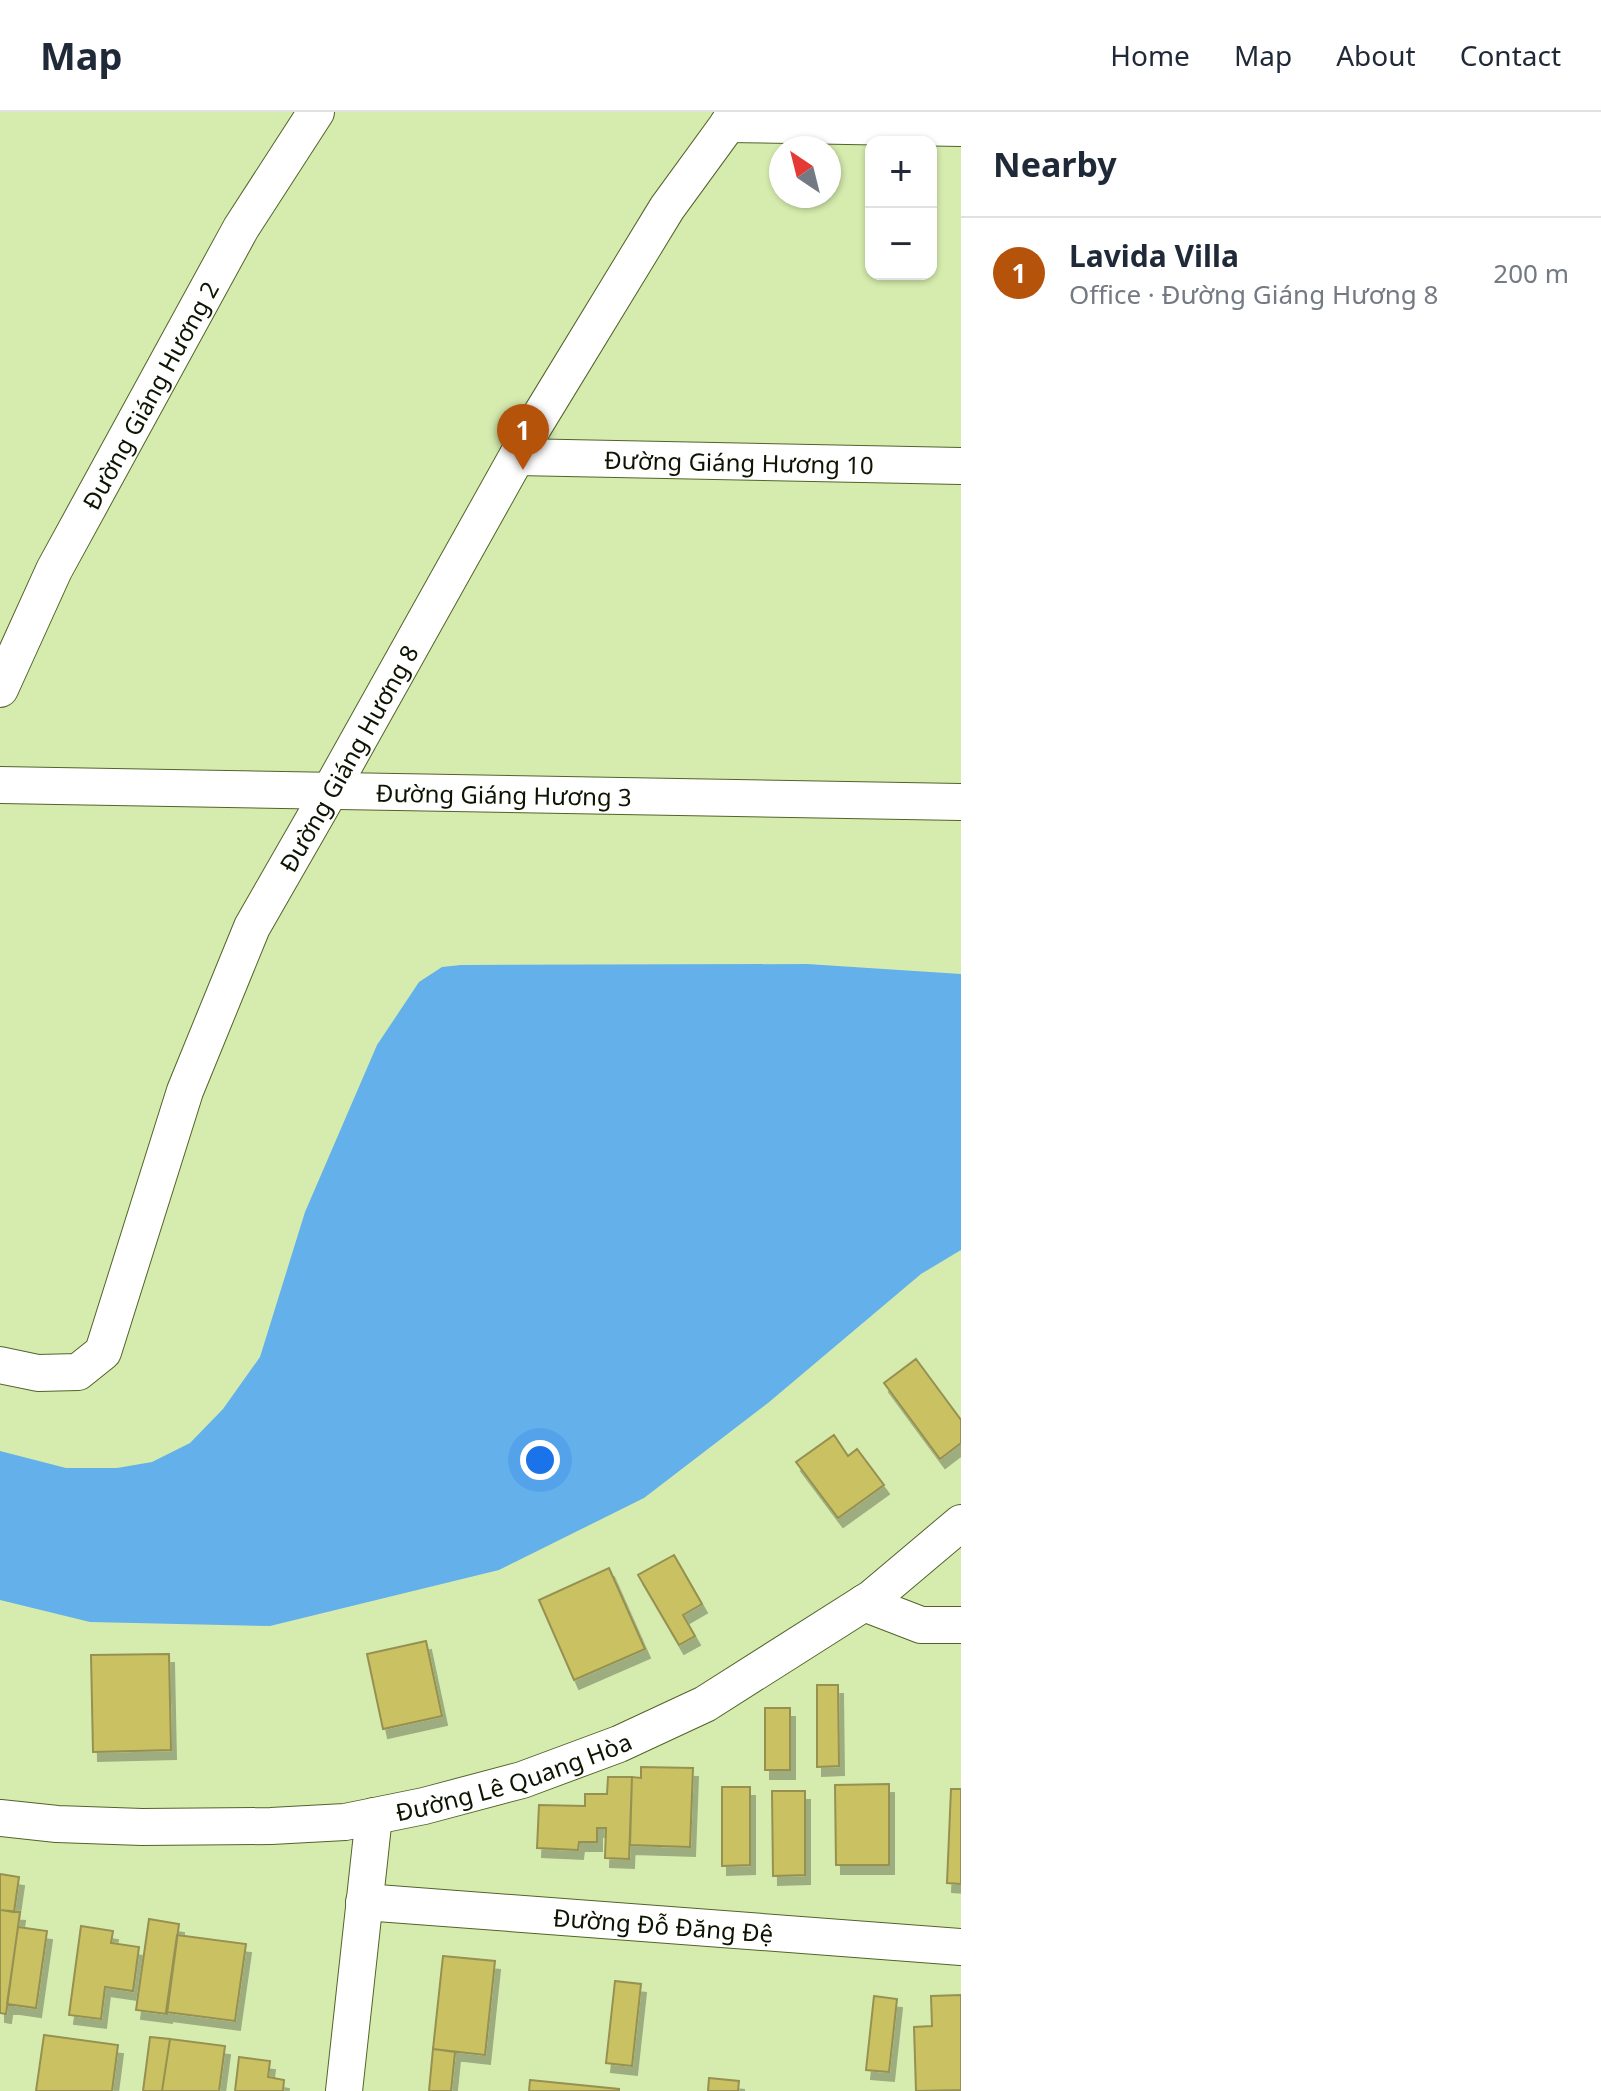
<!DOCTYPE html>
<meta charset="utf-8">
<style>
body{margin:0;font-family:"Noto Sans",sans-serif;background:#f2f2f3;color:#1f2937}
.controls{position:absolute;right:24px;top:24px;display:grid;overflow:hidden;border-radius:16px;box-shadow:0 2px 6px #0004}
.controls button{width:72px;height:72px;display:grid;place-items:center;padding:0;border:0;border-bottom:2px solid #e0e1e3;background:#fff;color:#1f2937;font:40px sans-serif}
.compass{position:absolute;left:769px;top:24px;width:72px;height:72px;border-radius:50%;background:#fff;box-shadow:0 2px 6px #0004;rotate:325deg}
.you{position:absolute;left:540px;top:1348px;width:28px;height:28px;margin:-20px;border:6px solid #fff;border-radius:50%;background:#1a73e8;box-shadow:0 0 0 12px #1a73e833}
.badge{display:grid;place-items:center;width:52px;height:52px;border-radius:50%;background:#b45309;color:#fff;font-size:26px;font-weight:700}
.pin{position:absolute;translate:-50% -66px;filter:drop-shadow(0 2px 4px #0008)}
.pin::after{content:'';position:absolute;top:42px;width:28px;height:24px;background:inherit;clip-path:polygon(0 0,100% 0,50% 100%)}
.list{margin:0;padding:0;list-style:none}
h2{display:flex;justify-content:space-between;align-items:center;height:104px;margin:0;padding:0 32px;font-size:34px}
h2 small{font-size:26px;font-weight:400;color:#747a83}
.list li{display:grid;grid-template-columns:52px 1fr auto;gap:24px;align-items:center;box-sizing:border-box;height:112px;padding:0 32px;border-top:2px solid #e0e1e3}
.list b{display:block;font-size:30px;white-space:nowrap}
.list p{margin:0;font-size:26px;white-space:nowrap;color:#747a83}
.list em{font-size:26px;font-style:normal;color:#747a83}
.map{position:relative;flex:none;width:961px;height:1979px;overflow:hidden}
header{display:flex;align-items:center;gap:48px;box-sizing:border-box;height:112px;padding:0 40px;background:#fff;border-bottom:2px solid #e0e1e3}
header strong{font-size:38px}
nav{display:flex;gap:44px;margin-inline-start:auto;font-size:28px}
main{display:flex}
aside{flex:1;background:#fff}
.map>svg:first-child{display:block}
.water{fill:#63b0eb}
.building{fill:#cac164;stroke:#969151;stroke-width:2;filter:url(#shadow)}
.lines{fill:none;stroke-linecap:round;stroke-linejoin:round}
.minor-casing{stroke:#52632a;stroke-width:38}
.minor{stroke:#fff;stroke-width:36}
.labels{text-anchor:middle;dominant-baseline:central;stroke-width:7;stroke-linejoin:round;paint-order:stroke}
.street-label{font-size:24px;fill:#0d1401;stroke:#fff}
</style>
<header>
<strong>Map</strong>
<nav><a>Home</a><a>Map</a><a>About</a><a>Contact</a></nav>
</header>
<main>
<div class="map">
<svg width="961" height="1979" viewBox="0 0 961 1979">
<defs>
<filter id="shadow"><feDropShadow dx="5" dy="9" stdDeviation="0" flood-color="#0004"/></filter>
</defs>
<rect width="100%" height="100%" fill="#d6ecae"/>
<path class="water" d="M807,852L961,862V1138L921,1162L768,1291L644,1386L499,1458L270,1514L90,1510L0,1488V1339L66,1356H117L152,1350L190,1331L223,1297L260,1245L305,1100L377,933L419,870L442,855L461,853Z"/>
<path class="building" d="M916,1247L961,1308V1331L940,1347L884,1271Z
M834,1323L848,1344L857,1337L884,1373L838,1406L796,1350Z
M674,1443L702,1492L683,1503L695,1524L679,1533L638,1463Z
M609,1456L645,1537L574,1568L539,1488Z
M426,1529L442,1604L383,1617L367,1542Z
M169,1542L171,1638L93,1640L91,1543Z
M817,1573H838L839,1654L817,1655Z
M765,1596H790V1658H765Z
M641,1655L693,1656L690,1735L630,1733L632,1665L641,1666Z
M608,1665H632L629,1747L605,1746L606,1716H597V1730H579L578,1738L537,1736L539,1693L585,1694V1682H607Z
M889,1672V1753H836L835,1673Z
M722,1675H750V1753L722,1754Z
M951,1677H961V1772L947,1771Z
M772,1679H805V1763L773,1764Z
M0,1762L19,1765L14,1800L0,1798Z
M0,1798L20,1800L6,1902L0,1901Z
M149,1807L179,1812L167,1902L136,1898Z
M81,1814L113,1819L111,1831L139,1835L133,1879L105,1875L101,1907L69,1903Z
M18,1815L47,1819L36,1896L7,1892Z
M177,1823L246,1832L235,1909L166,1900Z
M443,1844L495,1849L485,1943L433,1937Z
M615,1869L641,1872L632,1954L606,1951Z
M961,1883V1978L916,1979L914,1915L932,1914L931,1884Z
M874,1884L897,1887L889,1960L866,1958Z
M44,1923L118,1933L112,1979H36Z
M150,1925L170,1927L162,1979H143Z
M170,1927L225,1934L219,1979H162Z
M433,1937L455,1940L451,1979H429Z
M239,1945L270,1949L268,1965L284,1968L283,1979H235Z
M709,1966L739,1969L738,1979H708Z
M530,1968L619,1977V1979H529Z"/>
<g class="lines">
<g class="minor-casing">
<g id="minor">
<path d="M728,12L961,16"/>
<path id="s1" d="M517,345L961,354"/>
<path id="s2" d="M0,577L54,458L241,116L316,0"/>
<path id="s3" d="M0,673L961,690"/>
<path id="s4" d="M0,1253L38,1261L78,1260L103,1240L185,979L252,815L330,679L534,314L667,96L737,0"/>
<path d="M864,1491L921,1513H961"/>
<path id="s5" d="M0,1706L57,1712L142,1715L271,1714L345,1710L424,1694L522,1668L619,1632L705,1592L872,1486L961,1411"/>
<path id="s6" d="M364,1790L961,1835"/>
<path d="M344,1979L374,1704"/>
</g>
</g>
<use href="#minor" class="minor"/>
</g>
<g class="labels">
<g class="street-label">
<text stroke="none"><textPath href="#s2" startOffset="330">Đường Giáng Hương 2</textPath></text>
<text stroke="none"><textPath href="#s1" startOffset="222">Đường Giáng Hương 10</textPath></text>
<text stroke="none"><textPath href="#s4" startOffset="756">Đường Giáng Hương 8</textPath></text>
<text stroke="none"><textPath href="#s3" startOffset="504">Đường Giáng Hương 3</textPath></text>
<text stroke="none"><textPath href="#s5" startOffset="520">Đường Lê Quang Hòa</textPath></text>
<text stroke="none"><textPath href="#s6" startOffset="300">Đường Đỗ Đăng Đệ</textPath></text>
</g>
</g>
</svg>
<div class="controls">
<button>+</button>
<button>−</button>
</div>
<svg class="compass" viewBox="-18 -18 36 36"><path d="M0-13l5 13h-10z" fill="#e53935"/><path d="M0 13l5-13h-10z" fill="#747a83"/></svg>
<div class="you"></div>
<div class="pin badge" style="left:523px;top:358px">1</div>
</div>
<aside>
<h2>Nearby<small></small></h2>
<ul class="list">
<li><span class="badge">1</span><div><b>Lavida Villa</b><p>Office · Đường Giáng Hương 8</p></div><em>200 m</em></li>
</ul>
</aside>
</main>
